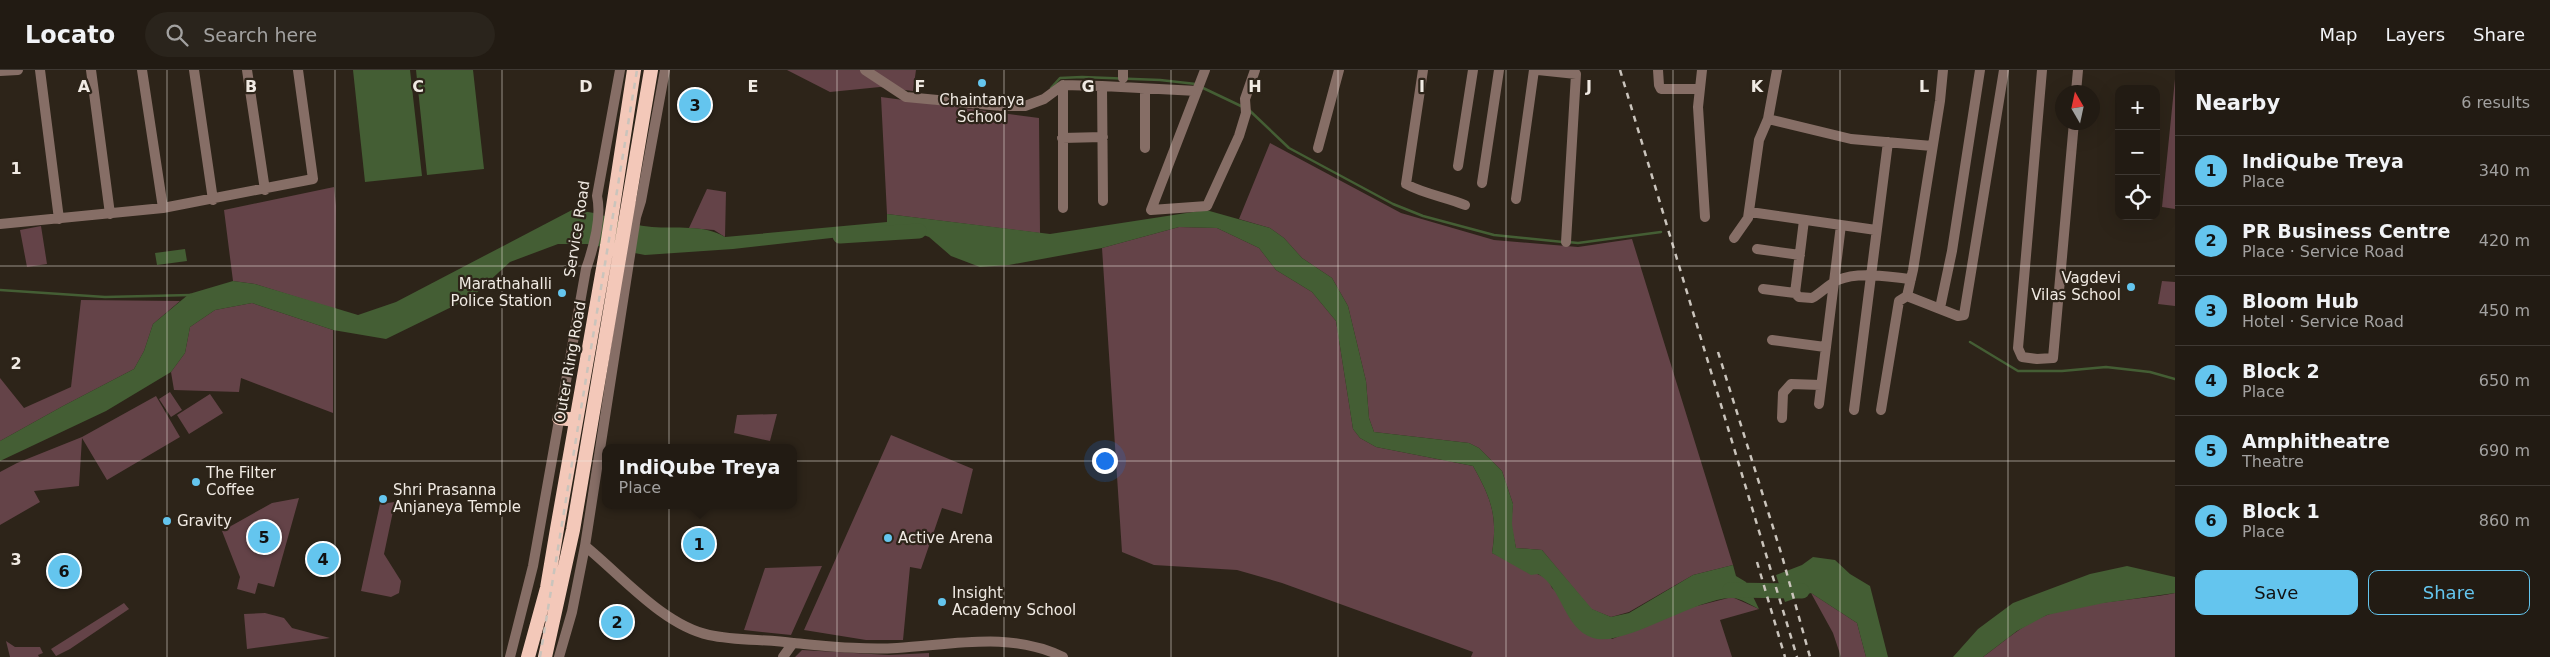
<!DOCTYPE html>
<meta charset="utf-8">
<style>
body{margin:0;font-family:"DejaVu Sans",sans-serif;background:#2a241c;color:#f1f3f6}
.controls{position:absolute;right:15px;top:15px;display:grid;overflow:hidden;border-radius:10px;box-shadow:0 5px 20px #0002}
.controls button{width:45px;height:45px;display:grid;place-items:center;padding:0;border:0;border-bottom:1px solid #3f3933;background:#221b13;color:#f1f3f6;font:25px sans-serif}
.compass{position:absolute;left:2055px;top:15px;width:45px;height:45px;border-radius:50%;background:#221b13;box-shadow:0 5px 20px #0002;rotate:351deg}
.you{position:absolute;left:1104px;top:390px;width:18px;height:18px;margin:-12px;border:4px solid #fff;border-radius:50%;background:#1a73e8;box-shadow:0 0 0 8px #1a73e833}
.badge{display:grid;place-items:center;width:32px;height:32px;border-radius:50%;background:#64c5ee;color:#111;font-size:16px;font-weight:700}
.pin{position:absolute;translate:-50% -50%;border:2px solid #fff;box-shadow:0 1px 5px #0006}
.popup{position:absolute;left:602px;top:374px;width:195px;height:65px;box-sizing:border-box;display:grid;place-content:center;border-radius:10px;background:#221b13;filter:drop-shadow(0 1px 4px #0005);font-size:16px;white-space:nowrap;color:#a2a1a0}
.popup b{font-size:19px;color:#f1f3f6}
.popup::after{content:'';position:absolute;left:50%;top:100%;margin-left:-10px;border:10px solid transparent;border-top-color:#221b13}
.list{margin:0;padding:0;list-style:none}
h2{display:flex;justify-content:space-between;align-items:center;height:65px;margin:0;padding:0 20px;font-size:21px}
h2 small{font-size:16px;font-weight:400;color:#a2a1a0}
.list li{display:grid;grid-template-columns:32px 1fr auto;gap:15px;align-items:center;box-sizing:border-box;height:70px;padding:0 20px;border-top:1px solid #3f3933}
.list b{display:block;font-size:19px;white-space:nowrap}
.list p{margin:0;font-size:16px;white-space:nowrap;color:#a2a1a0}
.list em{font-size:16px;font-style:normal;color:#a2a1a0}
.actions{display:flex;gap:10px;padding:15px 20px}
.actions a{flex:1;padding:11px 0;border:1px solid #64c5ee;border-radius:10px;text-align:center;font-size:18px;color:#64c5ee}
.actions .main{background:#64c5ee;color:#111}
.icon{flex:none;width:28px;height:28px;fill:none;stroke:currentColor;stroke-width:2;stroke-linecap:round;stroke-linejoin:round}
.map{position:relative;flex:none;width:2175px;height:587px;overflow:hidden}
header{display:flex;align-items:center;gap:30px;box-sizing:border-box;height:70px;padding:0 25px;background:#221b13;border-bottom:1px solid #3f3933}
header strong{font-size:24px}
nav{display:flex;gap:28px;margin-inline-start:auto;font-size:18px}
.search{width:350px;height:45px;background:#2a241c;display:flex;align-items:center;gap:12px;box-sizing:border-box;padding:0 18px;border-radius:28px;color:#a2a1a0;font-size:19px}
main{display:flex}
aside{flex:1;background:#221b13}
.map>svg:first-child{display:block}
.green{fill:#644348}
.water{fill:#445e34}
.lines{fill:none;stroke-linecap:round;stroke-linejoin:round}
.stream{stroke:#445e34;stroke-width:2.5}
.river{stroke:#445e34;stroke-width:15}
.minor{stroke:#866e66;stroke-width:10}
.tertiary{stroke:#866e66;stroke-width:10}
.trunk{stroke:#f3c8b9;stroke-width:14}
.rail{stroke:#cac4bc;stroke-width:2.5;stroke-dasharray:6 6;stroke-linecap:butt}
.grid{fill:none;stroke:#f0eae3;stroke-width:1;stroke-opacity:0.55}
.poi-dot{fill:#64c5ee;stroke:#2d2419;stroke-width:2}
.labels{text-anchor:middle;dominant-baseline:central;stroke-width:4.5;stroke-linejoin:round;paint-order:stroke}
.poi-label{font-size:15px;fill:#f0eae3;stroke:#2d2419;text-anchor:start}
.street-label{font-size:15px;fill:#f0eae3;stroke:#2d2419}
.grid-label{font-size:16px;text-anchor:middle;font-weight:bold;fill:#f0eae3;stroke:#2d2419;stroke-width:4.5;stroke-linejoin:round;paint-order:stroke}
</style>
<header>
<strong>Locato</strong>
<div class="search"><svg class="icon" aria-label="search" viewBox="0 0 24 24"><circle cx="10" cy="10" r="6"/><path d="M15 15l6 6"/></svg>Search here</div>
<nav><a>Map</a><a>Layers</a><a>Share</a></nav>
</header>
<main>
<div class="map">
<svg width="2175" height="587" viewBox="0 0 2175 587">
<rect width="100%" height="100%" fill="#2d2419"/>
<path class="green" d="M787,0H916L913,21L880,17L830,22Z
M2175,9V139L2162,137Z
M881,27L1039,48L1040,163L887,144Z
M1270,73L1401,143L1494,170L1578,177L1632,169L1733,495L1693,505L1629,542L1611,547L1591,539L1542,480L1516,478L1511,454L1513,434L1502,401L1479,378L1469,373L1374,362L1369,348L1366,311L1348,236L1332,208L1302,188L1284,168L1270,158L1239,149Z
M334,117L336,136L335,239L255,214L233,211L224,140Z
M707,119L726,122L725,167L714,160L689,158Z
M41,156L47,194L27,197L20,160Z
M1179,157L1217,158L1259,178L1276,200L1312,222L1336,251L1353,359L1360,368L1376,377L1473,396C1491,428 1498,446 1492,483L1548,509L1552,518L1612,569L1689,538L1732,527L1759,539L1720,550L1732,587H1471L1473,582L1282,513L1237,500L1154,495L1122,482L1102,178Z
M2162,211L2175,212V236L2158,234Z
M81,230L180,231L153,254L144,281L134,299L63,336L0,371V308L24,338L71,317Z
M252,233L333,260V343L241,308L239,322L174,320L171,302L185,283L190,257L215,240Z
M170,322L182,340L171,347L159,329Z
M210,324L223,343L189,364L177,345Z
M156,326L180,367L107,410L82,368L79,416L34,421L40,432L0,455V402L17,393L82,367Z
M777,344L770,371L734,363L737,345Z
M891,365L973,399L962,444L942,438L921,499L910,497L903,570H866L804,560Z
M299,428L274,517L258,513L255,524L237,519L240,507L222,461L272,433Z
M395,432L384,484L401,511L399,523L391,527L361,521L380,434Z
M822,496L791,565L744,560L765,498Z
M1811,523L1857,553L1866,587H1841L1833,563Z
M2175,523V587H1983C2003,572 2023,554 2047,545C2086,531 2135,531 2175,523Z
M124,533L129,539L70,579L56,586L51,579Z
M265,543L284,548L292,558L330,568L247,579L244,544Z
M6,571L15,577H40L43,583L38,585L39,587H10Z
M802,580L889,585L929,583V587H795Z"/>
<path class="water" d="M353,0H410L422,106L365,112Z
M416,0H473L484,99L427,105Z
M572,140C600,141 625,155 652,157C676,159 704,154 725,167L887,152V144L1050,164L1206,140L1270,158L1284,168L1302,188L1332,208L1348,236L1366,311L1369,348L1374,362L1469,373L1479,378L1502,401L1513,434L1512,454L1516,478L1542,480L1592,539L1611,547L1629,543L1693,505L1733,495L1736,506L1746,512L1759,539C1751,535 1739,527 1731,528C1693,529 1623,578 1593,568C1563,558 1563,518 1538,504L1531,505L1492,483C1498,446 1491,428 1473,396L1376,377L1360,368L1353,359L1336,251L1312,222L1276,200L1259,178L1217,158L1179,157L1102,178L1009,195L980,197L951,186L929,167L915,162L876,163L733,179L645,185L587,174H558L510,192L472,227L386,269L333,260L252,233L215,240L190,257L185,283L171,302L106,341L0,391V371L63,336L134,299L144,281L153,254L189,224L233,211L255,214L358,245L396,232Z
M185,179L187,191L157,195L155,183Z
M1813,487L1835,490L1850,504L1870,516L1888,587H1866L1857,553L1811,523L1785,532L1776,505L1802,495Z
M2127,496L2175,507V523L2104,533L2047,545L2017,561L1983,587H1953L1978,559L2013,533L2090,504Z"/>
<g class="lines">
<path class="stream" d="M1201,17L1243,37
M1051,18L1060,8L1082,7L1160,10L1196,14
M1248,39L1289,78L1393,134L1423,146L1494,165L1563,172
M1568,172L1578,173L1661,162
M0,220L105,227L191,225
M1970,272L2018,301H2062L2106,297L2150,302L2175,309"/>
<path class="river" d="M840,166L919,161
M1730,520L1802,521"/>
<path class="minor" d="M40,0L59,149
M91,0L110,144
M142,0L163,138
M194,0L213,130
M247,0L265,120
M865,0L906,27L1001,36H1025L1044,29L1063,15
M1123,0V8
M1205,0L1151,140L1207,136L1239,66L1246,43L1245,29L1255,0
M1423,0L1406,114C1424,124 1446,127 1465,135
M1538,0L1576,4L1566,172
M1658,0L1659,15L1661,19H1700
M1702,0L1698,37L1705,147
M1777,0L1768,49L1851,69L1932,76
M2042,0L2018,278L2022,287L2037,289L2053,288L2074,52
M0,1L18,0
M1145,19V78
M2076,22L2078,0
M1062,68L1103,67
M1318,78L1339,0
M1458,96L1473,0
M1482,113L1499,0
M1516,129L1534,0
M1103,131L1102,16L1197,21
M1063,138V15L1102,16
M1750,142L1841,155
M0,154L163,138L313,109L298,0
M1734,168L1748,148L1759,70L1768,49
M1757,179L1800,185
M1763,219L1795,223L1804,150
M1795,223L1799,227L1812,228C1821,223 1829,214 1838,210C1859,201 1888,207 1911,209
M1907,226L1958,246L1964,245L2004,0
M1940,238L1952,181L1980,0
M1772,270L1825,277
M1819,334L1841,155L1876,160
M1854,340L1888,72
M1881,340L1899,231L1907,226L1913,200L1940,31L1943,0
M1782,348L1783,323L1791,314L1821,315
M793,573C828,576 862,580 897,578C952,575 1011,561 1063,587"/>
<path class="tertiary" d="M585,476C621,505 663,555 709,565C737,571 766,569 793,573
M510,587L533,496L586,199C593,179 602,148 597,126L620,0
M559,587L572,542L585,476L636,147L641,131L665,0
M783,587L793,573"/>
<path class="trunk" d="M559,348L576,350
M528,587L547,518L557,459L607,176L634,0
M545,587L573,460L651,0"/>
<path class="rail" d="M1620,0L1797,587
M1718,282L1782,486L1810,587
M1757,492L1785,587
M540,587L637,0"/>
</g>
<path class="grid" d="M167,0V587M335,0V587M502,0V587M669,0V587M837,0V587M1004,0V587M1171,0V587M1338,0V587M1506,0V587M1673,0V587M1840,0V587M2008,0V587M0,196H2175M0,391H2175"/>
<g class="poi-dot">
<circle cx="982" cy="13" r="5"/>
<circle cx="2131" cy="217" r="5"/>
<circle cx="562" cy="223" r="5"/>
<circle cx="196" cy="412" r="5"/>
<circle cx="383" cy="429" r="5"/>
<circle cx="167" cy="451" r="5"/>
<circle cx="888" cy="468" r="5"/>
<circle cx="942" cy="532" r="5"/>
</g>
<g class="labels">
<g class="poi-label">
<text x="982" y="30" text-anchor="middle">Chaintanya<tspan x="982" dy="17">School</tspan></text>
<text x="2121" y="208" text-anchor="end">Vagdevi<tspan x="2121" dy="17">Vilas School</tspan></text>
<text x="552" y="214" text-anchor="end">Marathahalli<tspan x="552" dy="17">Police Station</tspan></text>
<text x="206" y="403">The Filter<tspan x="206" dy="17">Coffee</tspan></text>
<text x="393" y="420">Shri Prasanna<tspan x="393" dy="17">Anjaneya Temple</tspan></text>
<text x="177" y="451">Gravity</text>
<text x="898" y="468">Active Arena</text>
<text x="952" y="523">Insight<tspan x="952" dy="17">Academy School</tspan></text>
</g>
<g class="street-label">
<text transform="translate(577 159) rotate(-81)">Service Road</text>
<text transform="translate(570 292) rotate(-80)">Outer Ring Road</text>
</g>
</g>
<g class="grid-label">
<text x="84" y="22">A</text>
<text x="251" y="22">B</text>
<text x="418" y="22">C</text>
<text x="586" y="22">D</text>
<text x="753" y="22">E</text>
<text x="920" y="22">F</text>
<text x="1088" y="22">G</text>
<text x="1255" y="22">H</text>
<text x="1422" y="22">I</text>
<text x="1589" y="22">J</text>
<text x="1757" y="22">K</text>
<text x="1924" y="22">L</text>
<text x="16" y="104">1</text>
<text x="16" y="299">2</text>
<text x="16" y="495">3</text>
</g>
</svg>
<div class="controls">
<button>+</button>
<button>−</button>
<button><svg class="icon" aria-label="locate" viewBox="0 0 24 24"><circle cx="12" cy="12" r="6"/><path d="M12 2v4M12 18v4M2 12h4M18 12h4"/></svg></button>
</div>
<svg class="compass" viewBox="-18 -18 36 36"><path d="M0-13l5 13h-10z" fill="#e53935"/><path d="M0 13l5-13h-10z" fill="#a2a1a0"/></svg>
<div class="you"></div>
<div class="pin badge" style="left:699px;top:474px">1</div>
<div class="popup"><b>IndiQube Treya</b>Place</div>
<div class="pin badge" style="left:617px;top:552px">2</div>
<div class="pin badge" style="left:695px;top:35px">3</div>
<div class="pin badge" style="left:323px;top:489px">4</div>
<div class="pin badge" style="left:264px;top:467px">5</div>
<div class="pin badge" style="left:64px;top:501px">6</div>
</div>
<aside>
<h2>Nearby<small>6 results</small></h2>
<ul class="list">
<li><span class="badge">1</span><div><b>IndiQube Treya</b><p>Place</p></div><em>340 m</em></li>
<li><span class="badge">2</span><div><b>PR Business Centre</b><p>Place · Service Road</p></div><em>420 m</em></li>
<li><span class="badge">3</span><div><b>Bloom Hub</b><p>Hotel · Service Road</p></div><em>450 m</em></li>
<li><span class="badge">4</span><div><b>Block 2</b><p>Place</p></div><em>650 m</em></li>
<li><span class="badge">5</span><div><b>Amphitheatre</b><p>Theatre</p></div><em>690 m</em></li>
<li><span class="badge">6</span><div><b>Block 1</b><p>Place</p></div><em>860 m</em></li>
</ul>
<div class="actions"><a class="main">Save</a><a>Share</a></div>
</aside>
</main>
